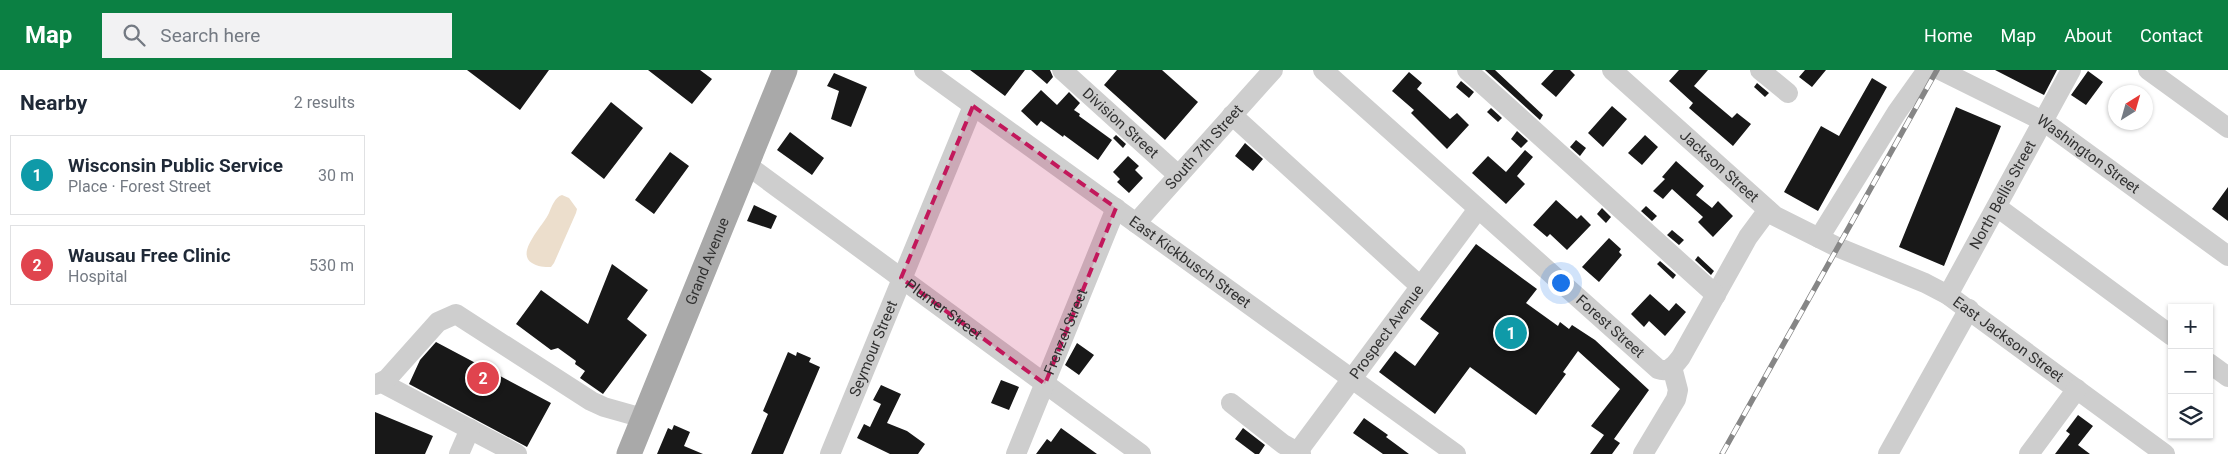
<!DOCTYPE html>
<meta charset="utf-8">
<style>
body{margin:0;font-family:Roboto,sans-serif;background:#f2f2f3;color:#1f2937}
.controls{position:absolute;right:15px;bottom:15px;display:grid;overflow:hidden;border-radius:0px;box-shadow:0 1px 4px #0004}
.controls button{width:45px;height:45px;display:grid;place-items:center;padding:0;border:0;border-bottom:1px solid #e0e1e3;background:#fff;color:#1f2937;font:25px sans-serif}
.compass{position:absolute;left:1733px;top:15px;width:45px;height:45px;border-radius:50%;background:#fff;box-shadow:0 1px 4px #0004;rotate:37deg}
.you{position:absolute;left:1185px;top:212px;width:18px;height:18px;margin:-12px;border:4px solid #fff;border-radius:50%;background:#1a73e8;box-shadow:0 0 0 8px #1a73e833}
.badge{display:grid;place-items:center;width:32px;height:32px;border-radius:50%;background:#0b8043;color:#fff;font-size:16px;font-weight:700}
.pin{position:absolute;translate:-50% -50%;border:2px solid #fff;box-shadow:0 1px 5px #0006}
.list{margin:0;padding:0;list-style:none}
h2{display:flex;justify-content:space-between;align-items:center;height:65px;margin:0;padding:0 20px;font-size:21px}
h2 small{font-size:16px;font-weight:400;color:#747a83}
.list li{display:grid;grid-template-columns:32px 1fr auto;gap:15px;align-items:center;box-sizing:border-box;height:80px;margin:0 10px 10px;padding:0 10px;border:1px solid #e0e1e3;border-radius:0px}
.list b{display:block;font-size:19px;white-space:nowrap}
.list p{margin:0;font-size:16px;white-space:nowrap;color:#747a83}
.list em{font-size:16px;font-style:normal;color:#747a83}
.icon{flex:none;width:28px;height:28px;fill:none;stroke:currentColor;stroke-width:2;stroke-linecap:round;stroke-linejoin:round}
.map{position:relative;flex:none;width:1853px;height:384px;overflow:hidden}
header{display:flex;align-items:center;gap:30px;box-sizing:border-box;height:70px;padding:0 25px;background:#0b8043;color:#fff}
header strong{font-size:24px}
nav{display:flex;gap:28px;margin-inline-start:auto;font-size:18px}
.search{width:350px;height:45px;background:#f2f2f3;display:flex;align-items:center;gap:12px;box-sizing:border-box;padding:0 18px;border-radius:0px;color:#747a83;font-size:19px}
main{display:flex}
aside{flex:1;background:#fff}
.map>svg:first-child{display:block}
.water{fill:#ecdecc}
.building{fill:#181818}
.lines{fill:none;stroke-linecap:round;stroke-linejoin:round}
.minor{stroke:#cecece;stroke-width:20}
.major{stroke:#a9a9a9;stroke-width:25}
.rail-casing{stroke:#868686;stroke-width:5.5}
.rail{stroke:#fff;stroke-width:4;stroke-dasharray:11;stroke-linecap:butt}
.marked{fill:#c2185b;fill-opacity:0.2;stroke:#c2185b;stroke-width:4;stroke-dasharray:10 6;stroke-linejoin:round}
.labels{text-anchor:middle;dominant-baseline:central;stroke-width:5;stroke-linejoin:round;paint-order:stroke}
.street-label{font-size:15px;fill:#313131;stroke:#fff}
</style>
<header>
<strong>Map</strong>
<div class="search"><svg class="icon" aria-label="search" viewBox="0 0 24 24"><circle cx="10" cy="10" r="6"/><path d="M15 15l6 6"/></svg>Search here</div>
<nav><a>Home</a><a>Map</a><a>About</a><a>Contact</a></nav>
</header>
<main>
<aside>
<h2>Nearby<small>2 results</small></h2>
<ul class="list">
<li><span class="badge" style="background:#0f9aa8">1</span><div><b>Wisconsin Public Service</b><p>Place · Forest Street</p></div><em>30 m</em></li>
<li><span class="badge" style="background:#e0444e">2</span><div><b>Wausau Free Clinic</b><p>Hospital</p></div><em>530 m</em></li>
</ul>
</aside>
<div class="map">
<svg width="1853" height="384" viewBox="0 0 1853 384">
<rect width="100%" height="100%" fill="#fff"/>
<path class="water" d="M187,125L194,128L202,139L201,143L179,193L176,197C169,197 163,197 157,193C140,183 168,156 174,143C177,136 180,127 187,125Z"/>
<path class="building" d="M92,0H174L145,40Z
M273,0H325L337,9L317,34Z
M595,0H650L630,26Z
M656,0H675L678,7L672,14Z
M742,0H787L823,32L790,70L729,15Z
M1110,0H1120L1168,45L1165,50Z
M1179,0H1195L1200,5L1181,27L1166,14Z
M1304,0H1333L1319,16L1357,48L1362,43L1376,54L1358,76L1314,38L1318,33L1294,11Z
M1430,0H1451L1437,17L1424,7Z
M1620,0H1682L1669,25Z
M1713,1L1728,12L1711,35L1696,25Z
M1034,2L1047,13L1042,19L1075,49L1082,43L1094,55L1072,79L1036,43L1039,40L1017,21Z
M459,3L492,17L476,57L456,49L464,21L452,16Z
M1497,8L1512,17L1443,141L1409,122L1446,56L1464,66Z
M1086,11L1099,22L1094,28L1081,17Z
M1382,13L1394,23L1390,27L1379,17Z
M666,20L682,35L694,22L705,33L699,40L705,44L704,46L737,70L723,90L689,65L688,67L666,51L662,56L646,41Z
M236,32L268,58L229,109L196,83Z
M1237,36L1252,49L1228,77L1213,63Z
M1581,37L1626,56L1569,196L1524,177Z
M1116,38L1127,48L1123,52L1112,42Z
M1142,61L1153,71L1146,78L1136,69Z
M415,62L449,88L437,105L402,80Z
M741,65L751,74L748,78L738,68Z
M1270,65L1283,77L1267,95L1253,83Z
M1201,70L1211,78L1205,86L1195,77Z
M870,73L888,89L878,101L860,86Z
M1150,80L1158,87L1142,106L1150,114L1131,134L1097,103L1113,86L1131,102Z
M295,82L314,96L279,144L260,130Z
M753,86L764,96L760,100L768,108L754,123L742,112L745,109L738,102Z
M1301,91L1329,116L1321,125L1337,138L1343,131L1358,146L1338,167L1323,152L1328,147L1297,119L1288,129L1278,121L1290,109L1287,107Z
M1853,117V151L1837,139Z
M1181,130L1202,149L1206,145L1216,155L1192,180L1175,164L1172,167L1158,155Z
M379,135L402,146L396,159L372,151Z
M1271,136L1282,146L1277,151L1266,141Z
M1227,138L1236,147L1231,153L1222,144Z
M1297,160L1309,170L1304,175L1292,165Z
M1234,168L1246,179L1244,182L1247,185L1224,212L1207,197Z
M1101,174L1162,219L1151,233L1183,256L1185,252L1194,259L1197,255L1220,270L1274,320L1239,369L1245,373L1237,384H1215L1229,365L1216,356L1245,319L1203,281L1188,302L1191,304L1161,345L1095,297L1060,344L1004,302L1020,281L1040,296L1064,263L1045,249Z
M1323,186L1339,201L1336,205L1320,190Z
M1285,191L1301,205L1298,209L1282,194Z
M237,194L273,220L252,249L272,265L228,324L205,308L210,301L200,294L201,291L183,278L176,280L141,254L166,220L213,254Z
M1275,224L1294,241L1301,233L1311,242L1290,266L1274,251L1269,257L1256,244Z
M61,272L176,333L152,377L34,314L45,290Z
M702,273L719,285L704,305L690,295Z
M413,282L421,286L422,282L436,288L434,292L445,297L408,384H376L393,344L388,341Z
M626,310L644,317L634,340L616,333Z
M506,315L526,324L512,353L532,361L550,374L543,384H515L482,368L489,354L495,357L506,334L498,330Z
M0,342L58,366L50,384H0Z
M1703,345L1718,356L1703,375L1715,384H1680L1695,364L1691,361Z
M989,348L1013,365L1011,367L1034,384H1008L978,363Z
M299,355L315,362L309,376L328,384H282L293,358L297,360Z
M686,358L722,384H661L672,369L676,372Z
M868,358L890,375L884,384H880L860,369Z"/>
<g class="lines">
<g class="minor">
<path id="s1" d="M549,0L1081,384"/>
<path id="s2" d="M687,0L803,105"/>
<path id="s3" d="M948,0L1283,299C1294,303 1299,296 1306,287L1373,167L1393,140"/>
<path d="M1092,0L1341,225"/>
<path id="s4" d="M1237,0L1400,146L1462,177L1550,213L1573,225L1790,384"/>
<path d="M1385,0L1413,23"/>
<path id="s5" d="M1565,0L1668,51L1853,186"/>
<path d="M1773,0L1853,58"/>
<path d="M857,45L1045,216"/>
<path id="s6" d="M372,95L766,384"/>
<path d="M1622,137L1797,266"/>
<path id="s7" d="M761,153L898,0"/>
<path d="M1444,168L1522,42L1552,0"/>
<path id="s8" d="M1573,225L1696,0"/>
<path d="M1834,293L1853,307"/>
<path d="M7,313L142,384"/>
<path d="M0,315L12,309L63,252L81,244L216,331L229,337L268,348"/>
<path d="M856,333L908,374L926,384"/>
<path d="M84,384L95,359"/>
<path id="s9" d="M455,384L598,36"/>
<path id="s10" d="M641,384L741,138"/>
<path id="s11" d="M921,384L1103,139"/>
<path d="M1268,384L1301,329L1303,320L1297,297"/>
<path d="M1513,384L1594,239"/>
<path d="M1654,384L1702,319"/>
</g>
<path class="major" id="s12" d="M254,384L410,0"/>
<g class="rail-casing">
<path id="rail" d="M1347,384L1562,0"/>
</g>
<use href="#rail" class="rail"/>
</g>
<path class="marked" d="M598,36L741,138L670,314L526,208Z"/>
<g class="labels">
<g class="street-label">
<text stroke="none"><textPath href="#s2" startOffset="79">Division Street</textPath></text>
<text stroke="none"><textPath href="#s7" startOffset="102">South 7th Street</textPath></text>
<text stroke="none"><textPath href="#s5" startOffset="171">Washington Street</textPath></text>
<text stroke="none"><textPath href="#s4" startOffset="144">Jackson Street</textPath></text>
<text stroke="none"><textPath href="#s8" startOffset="114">North Bellis Street</textPath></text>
<text stroke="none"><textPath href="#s12" startOffset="208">Grand Avenue</textPath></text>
<text stroke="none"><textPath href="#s1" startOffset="328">East Kickbusch Street</textPath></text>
<text stroke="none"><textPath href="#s6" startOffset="244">Plumer Street</textPath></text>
<text stroke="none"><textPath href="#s3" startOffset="385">Forest Street</textPath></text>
<text stroke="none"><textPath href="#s10" startOffset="132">Frenzel Street</textPath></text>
<text stroke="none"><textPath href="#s11" startOffset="152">Prospect Avenue</textPath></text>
<text stroke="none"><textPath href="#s4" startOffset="484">East Jackson Street</textPath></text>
<text stroke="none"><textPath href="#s9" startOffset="114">Seymour Street</textPath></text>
</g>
</g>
</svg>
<div class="controls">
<button>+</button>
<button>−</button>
<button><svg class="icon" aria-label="layers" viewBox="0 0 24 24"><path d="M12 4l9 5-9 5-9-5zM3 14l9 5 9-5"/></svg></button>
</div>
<svg class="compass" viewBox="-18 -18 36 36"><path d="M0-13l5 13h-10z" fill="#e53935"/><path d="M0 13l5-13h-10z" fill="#747a83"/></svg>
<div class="you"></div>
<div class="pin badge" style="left:1136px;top:263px;background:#0f9aa8">1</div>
<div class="pin badge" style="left:108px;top:308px;background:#e0444e">2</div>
</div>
</main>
